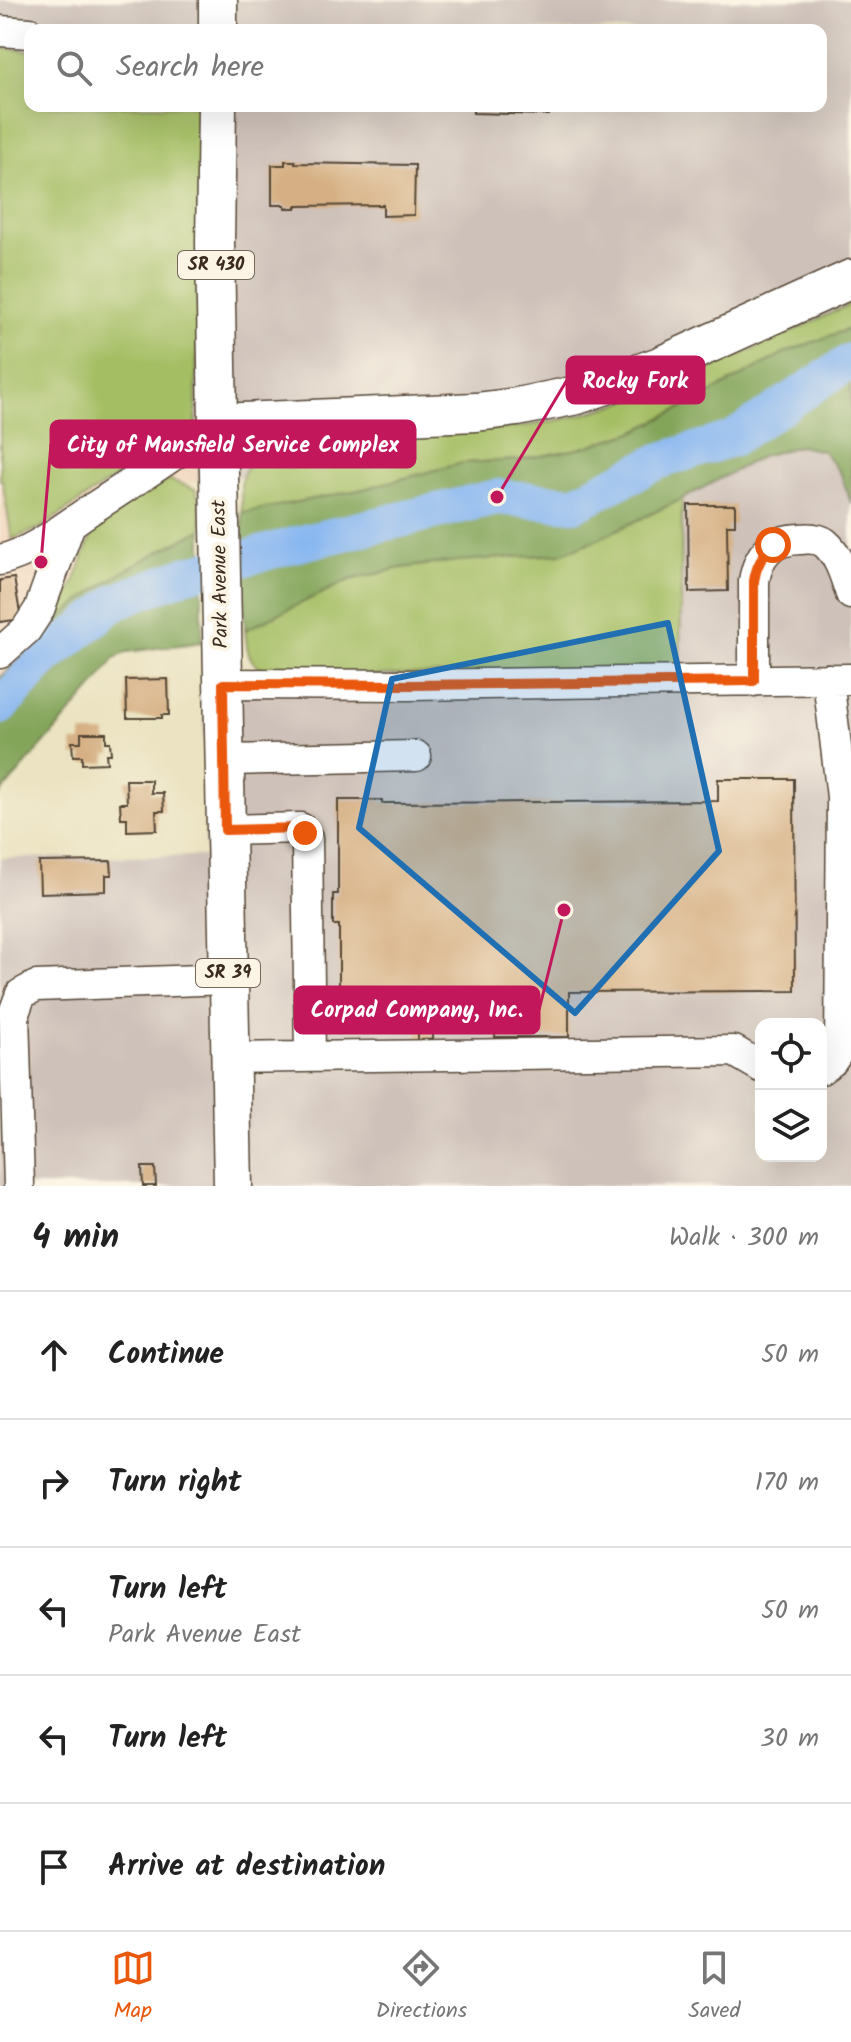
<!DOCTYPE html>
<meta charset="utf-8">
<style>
body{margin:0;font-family:Kalam,sans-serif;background:#f2f2f2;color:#222}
.controls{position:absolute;right:24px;bottom:24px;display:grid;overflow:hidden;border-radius:16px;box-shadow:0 8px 32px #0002}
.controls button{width:72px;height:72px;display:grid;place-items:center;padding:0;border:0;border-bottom:2px solid #e0e0e0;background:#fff;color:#222;font:40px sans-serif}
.stop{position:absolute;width:24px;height:24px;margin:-18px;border:6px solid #ea580c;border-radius:50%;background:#fff}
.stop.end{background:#ea580c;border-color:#fff;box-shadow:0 2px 8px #0008}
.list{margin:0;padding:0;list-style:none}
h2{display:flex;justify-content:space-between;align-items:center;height:104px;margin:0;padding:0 32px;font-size:34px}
h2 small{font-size:26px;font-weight:400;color:#767676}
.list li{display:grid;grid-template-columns:52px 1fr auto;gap:24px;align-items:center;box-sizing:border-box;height:128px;padding:0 32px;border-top:2px solid #e0e0e0}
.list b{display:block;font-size:30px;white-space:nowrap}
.list p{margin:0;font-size:26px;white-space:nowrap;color:#767676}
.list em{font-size:26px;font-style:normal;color:#767676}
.icon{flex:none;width:44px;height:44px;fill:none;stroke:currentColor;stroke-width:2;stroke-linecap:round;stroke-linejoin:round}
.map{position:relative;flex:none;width:851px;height:1186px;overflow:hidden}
.search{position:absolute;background:#fff;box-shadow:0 8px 32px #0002;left:24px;right:24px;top:24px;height:88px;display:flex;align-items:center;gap:20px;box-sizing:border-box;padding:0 28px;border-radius:16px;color:#767676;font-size:30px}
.sheet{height:744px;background:#fff}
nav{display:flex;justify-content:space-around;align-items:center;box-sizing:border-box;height:112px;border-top:2px solid #e0e0e0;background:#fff;font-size:22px;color:#767676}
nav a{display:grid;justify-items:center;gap:4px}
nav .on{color:#ea580c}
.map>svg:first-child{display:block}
.built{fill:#f0d5bc}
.industrial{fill:#cec1b9;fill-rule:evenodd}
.green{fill:#a4be64;stroke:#707441;stroke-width:2}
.forest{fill:#83a55a;stroke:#5f683c;stroke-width:2}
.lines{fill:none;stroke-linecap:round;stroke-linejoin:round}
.river{stroke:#86b6f1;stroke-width:36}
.building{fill:#d6b084}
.minor-casing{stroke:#554636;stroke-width:33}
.major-casing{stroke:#554636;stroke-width:41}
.minor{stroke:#fff;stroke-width:30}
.major{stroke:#fff;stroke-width:38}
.route{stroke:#ea580c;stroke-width:10}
.marked{fill:#1f6fb2;fill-opacity:0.2;stroke:#1f6fb2;stroke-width:6;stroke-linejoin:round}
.labels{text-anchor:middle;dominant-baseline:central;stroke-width:8;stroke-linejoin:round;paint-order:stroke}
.shield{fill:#fcf5e5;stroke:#75675a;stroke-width:2}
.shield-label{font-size:18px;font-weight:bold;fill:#3b2a1e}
.street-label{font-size:20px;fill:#3b2a1e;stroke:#fcf5e5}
.leader{fill:none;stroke:#c2185b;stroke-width:3}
.callout-dot{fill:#c2185b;stroke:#fcf5e5;stroke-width:3}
.callout{fill:#c2185b;stroke:#c2185b;stroke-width:3}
.callout-label{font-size:22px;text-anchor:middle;font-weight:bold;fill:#fff}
</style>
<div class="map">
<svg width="851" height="1186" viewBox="0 0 851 1186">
<rect width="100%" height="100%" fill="#fcf5e5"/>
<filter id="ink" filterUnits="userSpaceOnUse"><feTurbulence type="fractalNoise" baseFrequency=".0125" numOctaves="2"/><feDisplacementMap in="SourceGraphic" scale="16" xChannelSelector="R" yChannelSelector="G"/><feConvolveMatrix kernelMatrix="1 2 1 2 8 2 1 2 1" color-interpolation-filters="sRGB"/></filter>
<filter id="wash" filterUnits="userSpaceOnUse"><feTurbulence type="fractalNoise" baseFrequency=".006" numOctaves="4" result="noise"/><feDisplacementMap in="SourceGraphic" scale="32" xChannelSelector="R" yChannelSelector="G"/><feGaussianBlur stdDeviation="1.8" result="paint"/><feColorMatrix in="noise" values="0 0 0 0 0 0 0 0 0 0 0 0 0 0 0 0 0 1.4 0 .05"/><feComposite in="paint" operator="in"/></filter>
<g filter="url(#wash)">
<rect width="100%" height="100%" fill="#ebe3c1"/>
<path class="built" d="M196,423L197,481L186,484L170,480L73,585L62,607L37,640L0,678V480H2L12,539Z"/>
<path class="industrial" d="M0,0H851V304L733,359L671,385L620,404L548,422L477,431L293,439L269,447L251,461L242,477L197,481L200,106H821V30H30V51L0,48Z
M799,446L823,451L841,474L851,503V1186H0V858L205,856L203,678L679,672L682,499L762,456ZM761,1024H821V1156H761Z"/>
<path class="green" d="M0,48L30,51V106H200L196,423L40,528L12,539L2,480H0Z
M851,304V328L784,353L698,400L633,432L578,449L519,460L463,463L359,490L242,513C242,502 239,486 243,475C251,453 273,445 293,439C338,437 383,435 428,433C468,431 510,430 550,422C656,400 753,349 851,304Z
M170,480L195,489L200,501L202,530C141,558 87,594 37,640L62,607L73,585L96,523L150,485Z
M682,499L680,672L277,676C249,664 248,660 245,630L349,580L401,568L457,561L560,554L598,539Z"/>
<path class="forest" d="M851,328V503L841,474L823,451L799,446L762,456L682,499L598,539L560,554L457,561L401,568L349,580L245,630L242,513L359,490L463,463L519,460L578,449L634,432L698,400L784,353Z
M202,530V642L127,652L115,658L96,684L0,794V678C21,656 42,634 66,613C106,579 155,552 202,530Z"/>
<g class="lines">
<path class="river" d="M0,707L42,661L117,601L184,575L297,544L497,497L574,504L659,461L732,439L851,361"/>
</g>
<g id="blocks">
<path class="building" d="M473,106H549V115L473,113Z
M285,161H295V163L415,165L414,215L383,216V205L296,206V208H285V205H272V165H285Z
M688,505H735V525H727L728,591L689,592Z
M14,578L21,619L0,622V580Z
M168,679L169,715H162V718H127L126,680Z
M81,733H106V742H110L111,754H106L107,763L82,764V756H73L72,742H81Z
M718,779H794L795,991L569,992V1037H495V992L384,993V996H339V925H333V894H338V800H382V803L718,801Z
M126,780H151V793H163L164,811H156L157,830L127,831V818H121L120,803H127Z
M111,861L112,875H106V891L40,893L39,862Z
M418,1017H433V1048H418Z
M142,1167H155L156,1186H143Z"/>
</g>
</g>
<g filter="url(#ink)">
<use href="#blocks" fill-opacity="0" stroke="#554636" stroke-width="2"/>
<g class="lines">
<g class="minor-casing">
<path id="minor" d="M0,31L30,33
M0,560C34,552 64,527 93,508C135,481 177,454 218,423
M0,653L26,630L39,610L70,524
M754,681V581C759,553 771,540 800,539C809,538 818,538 825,543C840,556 845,576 851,594
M223,684L408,685L851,679
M224,760L416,756
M225,830L300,828L305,833L307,839L310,1057
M230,1058L734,1051L761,1067
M821,1069L832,1061L840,1049L842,797L828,679
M19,1186L14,1013L21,994L36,986L228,979"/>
</g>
<g class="major-casing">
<path id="major" d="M218,30V0
M217,106L215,243L218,423L233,1186
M218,423L476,412L517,407L577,395L660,366L851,279"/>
</g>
<use href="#minor" class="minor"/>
<use href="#major" class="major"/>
</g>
</g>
<g class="lines" filter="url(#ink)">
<path class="route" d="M305,833L300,828L225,830L223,684L408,685L754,681V581C756,567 762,555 773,545"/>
</g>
<path class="marked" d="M668,623L719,851L575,1013L359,828L392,679Z"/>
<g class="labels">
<g class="shield">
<rect x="178" y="251" width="76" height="28" rx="6"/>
<rect x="196" y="959" width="64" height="28" rx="6"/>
</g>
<g class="shield-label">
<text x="216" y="265">SR 430</text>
<text x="228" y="973">SR 39</text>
</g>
<g class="street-label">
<text transform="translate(221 574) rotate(-91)">Park Avenue East</text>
</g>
</g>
<path class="leader" d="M497 497L567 380M41 562L51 444M564 910L539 1010"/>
<g class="callout-dot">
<circle cx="497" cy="497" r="8"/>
<circle cx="41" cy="562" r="8"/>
<circle cx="564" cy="910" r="8"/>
</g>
<g class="callout">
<rect x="567" y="357" width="137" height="46" rx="8"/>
<rect x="51" y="421" width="364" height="46" rx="8"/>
<rect x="295" y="987" width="244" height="46" rx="8"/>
</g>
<g class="callout-label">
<text x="635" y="388">Rocky Fork</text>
<text x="233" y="452">City of Mansfield Service Complex</text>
<text x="417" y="1017">Corpad Company, Inc.</text>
</g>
</svg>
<div class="controls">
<button><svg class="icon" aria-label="locate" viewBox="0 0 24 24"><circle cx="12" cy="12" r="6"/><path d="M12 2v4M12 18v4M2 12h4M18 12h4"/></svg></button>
<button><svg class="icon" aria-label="layers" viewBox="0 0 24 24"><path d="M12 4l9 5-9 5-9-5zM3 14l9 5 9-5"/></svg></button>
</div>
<div class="stop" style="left:773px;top:545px"></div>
<div class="stop end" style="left:305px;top:833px"></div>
<div class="search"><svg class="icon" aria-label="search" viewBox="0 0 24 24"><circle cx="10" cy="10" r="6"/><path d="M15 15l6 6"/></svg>Search here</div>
</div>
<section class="sheet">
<h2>4 min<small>Walk · 300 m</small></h2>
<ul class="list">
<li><svg class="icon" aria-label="ahead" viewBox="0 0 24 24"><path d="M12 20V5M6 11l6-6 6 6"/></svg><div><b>Continue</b></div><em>50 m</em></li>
<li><svg class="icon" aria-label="right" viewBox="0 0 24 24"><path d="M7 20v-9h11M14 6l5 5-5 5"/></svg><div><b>Turn right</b></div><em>170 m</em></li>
<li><svg class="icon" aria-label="left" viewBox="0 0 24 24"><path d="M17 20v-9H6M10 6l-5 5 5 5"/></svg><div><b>Turn left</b><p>Park Avenue East</p></div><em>50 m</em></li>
<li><svg class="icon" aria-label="left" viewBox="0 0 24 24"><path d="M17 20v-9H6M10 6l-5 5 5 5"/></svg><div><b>Turn left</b></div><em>30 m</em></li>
<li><svg class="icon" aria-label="arrive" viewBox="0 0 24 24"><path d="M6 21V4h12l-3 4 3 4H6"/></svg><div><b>Arrive at destination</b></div></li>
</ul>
</section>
<nav>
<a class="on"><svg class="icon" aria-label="map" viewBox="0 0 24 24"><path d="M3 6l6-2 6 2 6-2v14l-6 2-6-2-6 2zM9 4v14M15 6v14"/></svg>Map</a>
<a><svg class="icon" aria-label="directions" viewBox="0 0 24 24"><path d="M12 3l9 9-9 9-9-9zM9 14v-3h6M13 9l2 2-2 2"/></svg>Directions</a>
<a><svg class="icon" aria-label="saved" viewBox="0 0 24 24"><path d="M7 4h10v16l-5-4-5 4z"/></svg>Saved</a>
</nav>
